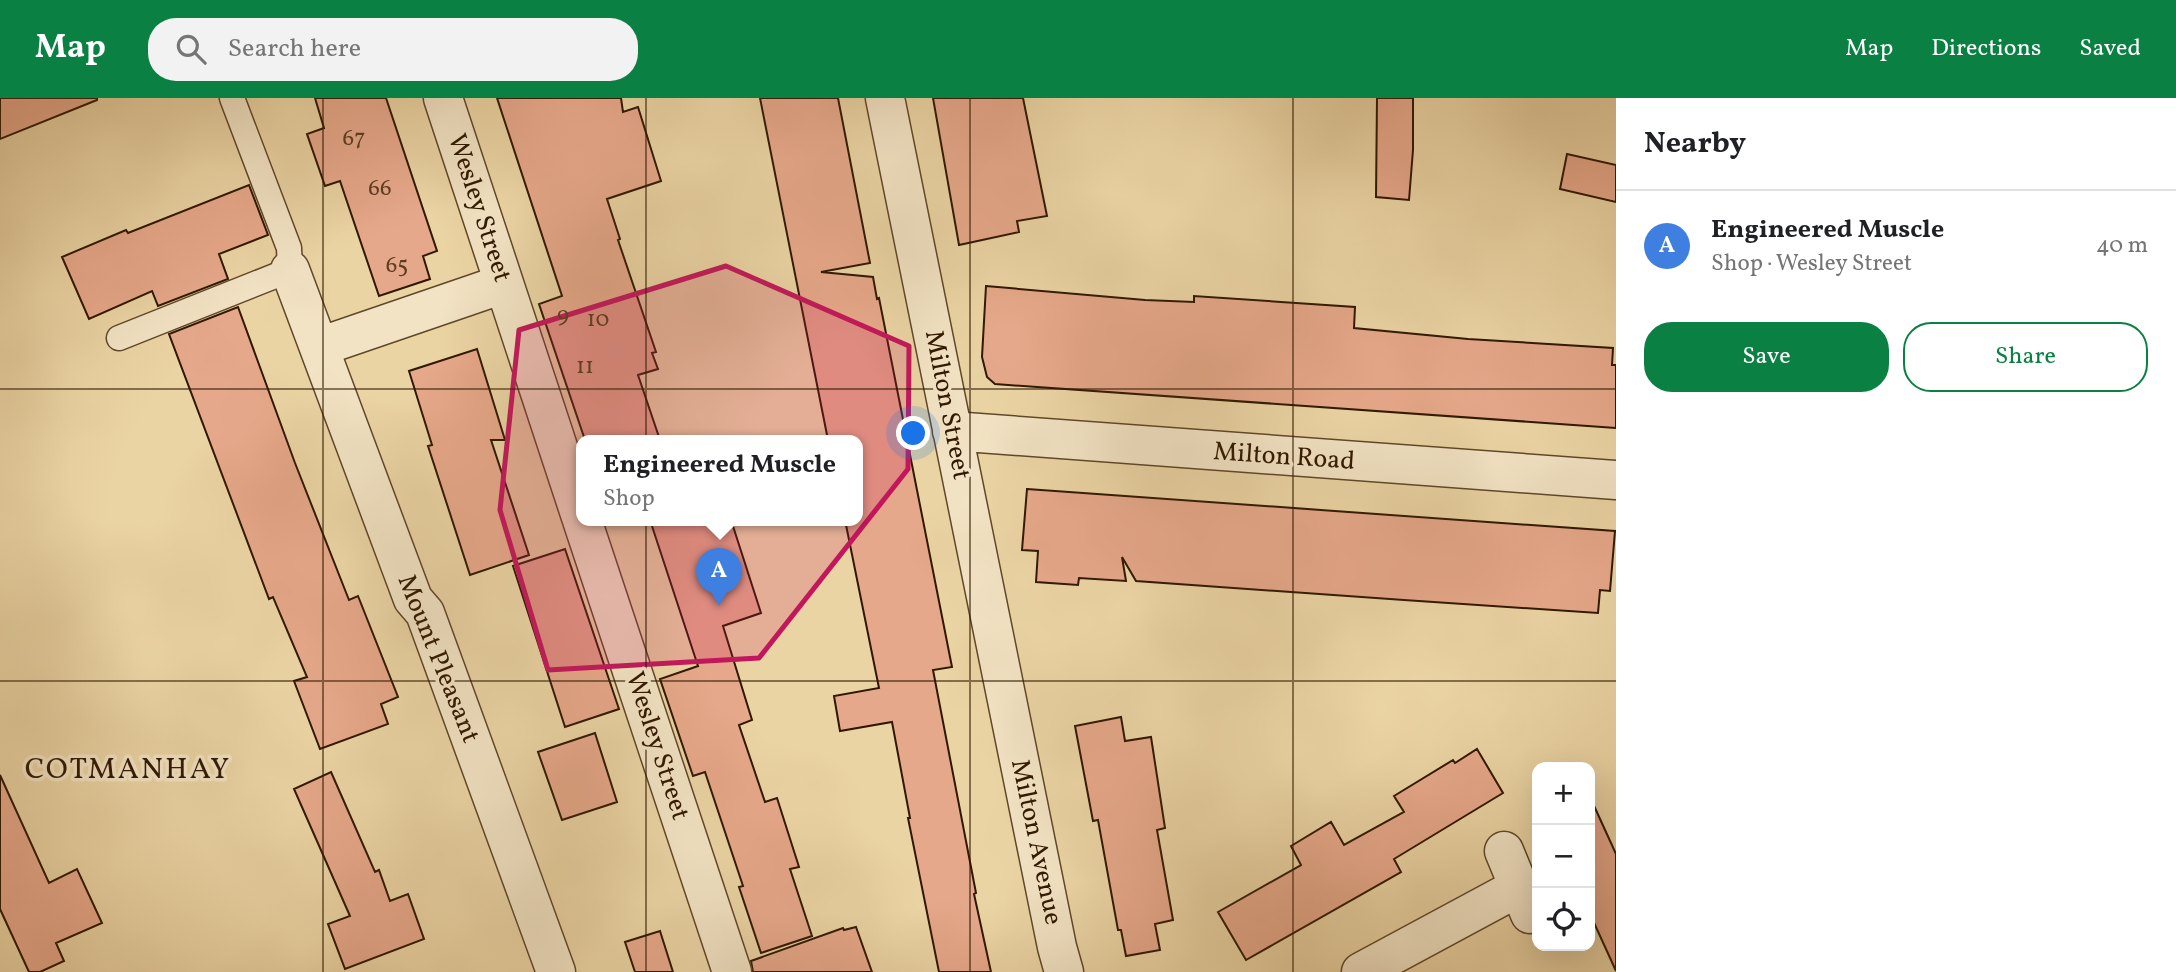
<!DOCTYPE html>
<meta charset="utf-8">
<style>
body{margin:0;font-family:Vollkorn,serif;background:#f2f2f2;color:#202124}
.controls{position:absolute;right:21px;bottom:21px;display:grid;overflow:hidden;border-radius:14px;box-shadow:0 7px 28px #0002}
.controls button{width:63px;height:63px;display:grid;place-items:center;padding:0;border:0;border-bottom:2px solid #e0e0e0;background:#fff;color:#202124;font:35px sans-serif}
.you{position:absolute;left:914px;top:336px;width:24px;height:24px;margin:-18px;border:5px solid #fff;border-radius:50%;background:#1a73e8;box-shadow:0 0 0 10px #1a73e833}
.badge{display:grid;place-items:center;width:46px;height:46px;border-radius:50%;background:#0b8043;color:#fff;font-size:23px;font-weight:700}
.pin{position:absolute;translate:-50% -58px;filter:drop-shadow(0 2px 4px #0008)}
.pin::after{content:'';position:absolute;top:37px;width:24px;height:21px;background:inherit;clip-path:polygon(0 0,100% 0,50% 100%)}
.popup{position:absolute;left:576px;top:337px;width:287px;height:91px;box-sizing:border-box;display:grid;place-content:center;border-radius:14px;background:#fff;filter:drop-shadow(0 2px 5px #0005);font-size:23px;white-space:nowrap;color:#757577}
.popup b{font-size:26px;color:#202124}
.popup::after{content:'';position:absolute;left:50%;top:100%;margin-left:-14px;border:14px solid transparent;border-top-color:#fff}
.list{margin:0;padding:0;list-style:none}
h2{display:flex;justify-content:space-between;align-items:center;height:91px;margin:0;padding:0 28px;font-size:30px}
h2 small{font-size:23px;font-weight:400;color:#757577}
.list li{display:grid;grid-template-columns:46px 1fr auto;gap:21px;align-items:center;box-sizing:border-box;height:112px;padding:0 28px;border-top:2px solid #e0e0e0}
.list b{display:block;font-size:26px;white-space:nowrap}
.list p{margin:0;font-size:23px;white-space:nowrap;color:#757577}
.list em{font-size:23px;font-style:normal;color:#757577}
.actions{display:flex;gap:14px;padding:21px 28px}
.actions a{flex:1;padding:16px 0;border:2px solid #0b8043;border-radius:28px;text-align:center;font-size:24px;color:#0b8043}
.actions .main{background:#0b8043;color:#fff}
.icon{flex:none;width:38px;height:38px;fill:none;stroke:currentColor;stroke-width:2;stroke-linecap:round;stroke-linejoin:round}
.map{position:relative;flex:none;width:1616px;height:874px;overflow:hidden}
header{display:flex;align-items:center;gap:42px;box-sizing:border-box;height:98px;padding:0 35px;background:#0b8043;color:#fff}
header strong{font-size:33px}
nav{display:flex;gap:38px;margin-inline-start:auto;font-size:24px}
.search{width:490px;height:63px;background:#f2f2f2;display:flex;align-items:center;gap:18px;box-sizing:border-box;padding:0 24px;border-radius:28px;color:#757577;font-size:26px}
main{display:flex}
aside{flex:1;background:#fff}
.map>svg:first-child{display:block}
.building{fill:#e6a88a;stroke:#301800;stroke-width:2}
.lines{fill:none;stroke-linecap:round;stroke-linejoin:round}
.lane-casing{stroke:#5f4729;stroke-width:27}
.street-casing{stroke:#5f4729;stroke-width:41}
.lane{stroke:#f2e3c4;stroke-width:24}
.street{stroke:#f2e3c4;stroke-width:38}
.marked{fill:#c2185b;fill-opacity:0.2;stroke:#c2185b;stroke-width:5;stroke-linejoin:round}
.grid{fill:none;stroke:#301800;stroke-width:2;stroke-opacity:0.55}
.labels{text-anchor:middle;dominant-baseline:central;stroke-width:7;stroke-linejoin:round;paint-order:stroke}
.number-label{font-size:23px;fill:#5e3c22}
.street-label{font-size:26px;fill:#301800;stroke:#f2e3c4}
.quarter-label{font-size:30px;letter-spacing:2px;fill:#301800;stroke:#f2e3c4}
</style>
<header>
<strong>Map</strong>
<div class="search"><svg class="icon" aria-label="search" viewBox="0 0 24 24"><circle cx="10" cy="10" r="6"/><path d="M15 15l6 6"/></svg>Search here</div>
<nav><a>Map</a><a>Directions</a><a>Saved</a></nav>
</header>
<main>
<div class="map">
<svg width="1616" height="874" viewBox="0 0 1616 874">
<rect width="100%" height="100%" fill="#ebd4a4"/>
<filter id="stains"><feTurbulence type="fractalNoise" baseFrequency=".00286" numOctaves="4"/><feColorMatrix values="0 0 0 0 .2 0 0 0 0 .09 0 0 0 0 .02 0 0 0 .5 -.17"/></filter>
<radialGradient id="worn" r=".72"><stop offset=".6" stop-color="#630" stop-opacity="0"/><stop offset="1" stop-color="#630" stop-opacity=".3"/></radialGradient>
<path class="building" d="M0,0H97V2L0,41Z
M315,0H386L437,153L423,158L430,181L379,198L340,83L325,88L307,36L324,30Z
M497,0H621L623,14L638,9L661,83L607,101L620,141L618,142L656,254L652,255L658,271L638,277L660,342H585L539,206L562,198Z
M760,0H838L870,165L821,174L873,179L877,201L879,200L952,569L933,572L976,795L974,796L991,874H939L908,720H910L892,624L840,633L834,598L879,590L845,422H857V342H828Z
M933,0H1023L1047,118L1017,123L1019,134L959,147Z
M1377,0H1413V52L1409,102L1376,99Z
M1567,56L1616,67V104L1560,91Z
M249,87L268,137L219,156L228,181L158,208L152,193L89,221L62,159L126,132L128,135Z
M986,188L1145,202L1194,204V198L1355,209L1354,230L1468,241L1613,250L1612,267H1616V330L995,286L987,279L982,259Z
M238,209L295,365L349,502L358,498L398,599L381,606L388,626L320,651L294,583L307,579L273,499L269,501L169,236Z
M477,251L505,342H491L529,457L470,477L428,348L432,347L409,273Z
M1027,391L1615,433L1610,493L1600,492L1598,515L1404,502L1136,483L1122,459L1126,483L1079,480L1078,487L1036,484L1038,453L1022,452Z
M650,422H731L761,515L723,528L752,622L739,627L765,704L777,700L799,769L790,771L812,838L761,855L739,789L743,788L705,674L693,678L660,581L698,568Z
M565,451L619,611L565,629L513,468Z
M1121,619L1125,643L1151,639L1165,730L1157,732L1173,822L1155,826L1160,852L1126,858L1121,832H1118L1098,722L1093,723L1075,628Z
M595,635L617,704L562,722L538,654Z
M1477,651L1503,695L1394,761L1401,774L1246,862L1218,814L1301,767L1291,748L1331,724L1344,747L1404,714L1394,698L1453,662L1455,665Z
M331,674L375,774L379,772L390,803L408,796L424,841L345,871L328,826L350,818L294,691Z
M0,677L49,785L77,771L102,825L56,845L64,863L40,874H29L0,811Z
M1590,699L1616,756V873L1590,816Z
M856,829L872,874H753L751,863L843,830L844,832Z
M660,833L673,874H635L625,844Z"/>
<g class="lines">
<g class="lane-casing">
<path id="lane" d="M119,240L290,172L289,150L232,0"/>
</g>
<g class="street-casing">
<path id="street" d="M443,0L581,419
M885,0L1057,849L1064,874
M290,172L413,501L425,515L556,874
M319,249L503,186
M952,333L1616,382
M582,422L732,874
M1504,753L1530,816
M1361,874L1519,789"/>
</g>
<use href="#lane" class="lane"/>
<use href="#street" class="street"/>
</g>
<path class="marked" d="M726,168L909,248L908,371L759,560L548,572L500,412L519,232Z"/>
<path class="grid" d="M323,0V874M646,0V874M970,0V874M1293,0V874M0,291H1616M0,583H1616"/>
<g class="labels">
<g class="number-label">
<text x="354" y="41">67</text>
<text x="380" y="91">66</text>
<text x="397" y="168">65</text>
<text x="563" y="218">9</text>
<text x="598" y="222">10</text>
<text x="585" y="269">11</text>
</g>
<g class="street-label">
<text transform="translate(479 110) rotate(72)">Wesley Street</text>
<text transform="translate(947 307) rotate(79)">Milton Street</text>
<text transform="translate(1284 359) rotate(4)">Milton Road</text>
<text transform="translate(438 561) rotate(68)">Mount Pleasant</text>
<text transform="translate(657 648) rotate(72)">Wesley Street</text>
<text transform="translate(1036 744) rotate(78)">Milton Avenue</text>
</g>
<g class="quarter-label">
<text x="128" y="672">COTMANHAY</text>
</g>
</g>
<rect width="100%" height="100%" filter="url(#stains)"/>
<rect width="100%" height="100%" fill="url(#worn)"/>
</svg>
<div class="controls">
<button>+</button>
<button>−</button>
<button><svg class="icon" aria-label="locate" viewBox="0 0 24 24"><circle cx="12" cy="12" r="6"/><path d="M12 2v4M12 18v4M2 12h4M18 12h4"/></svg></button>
</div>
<div class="you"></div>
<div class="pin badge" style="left:719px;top:508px;background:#3f7fe0">A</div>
<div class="popup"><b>Engineered Muscle</b>Shop</div>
</div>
<aside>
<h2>Nearby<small></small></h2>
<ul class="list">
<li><span class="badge" style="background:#3f7fe0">A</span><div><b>Engineered Muscle</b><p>Shop · Wesley Street</p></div><em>40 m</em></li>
</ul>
<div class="actions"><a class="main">Save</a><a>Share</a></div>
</aside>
</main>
